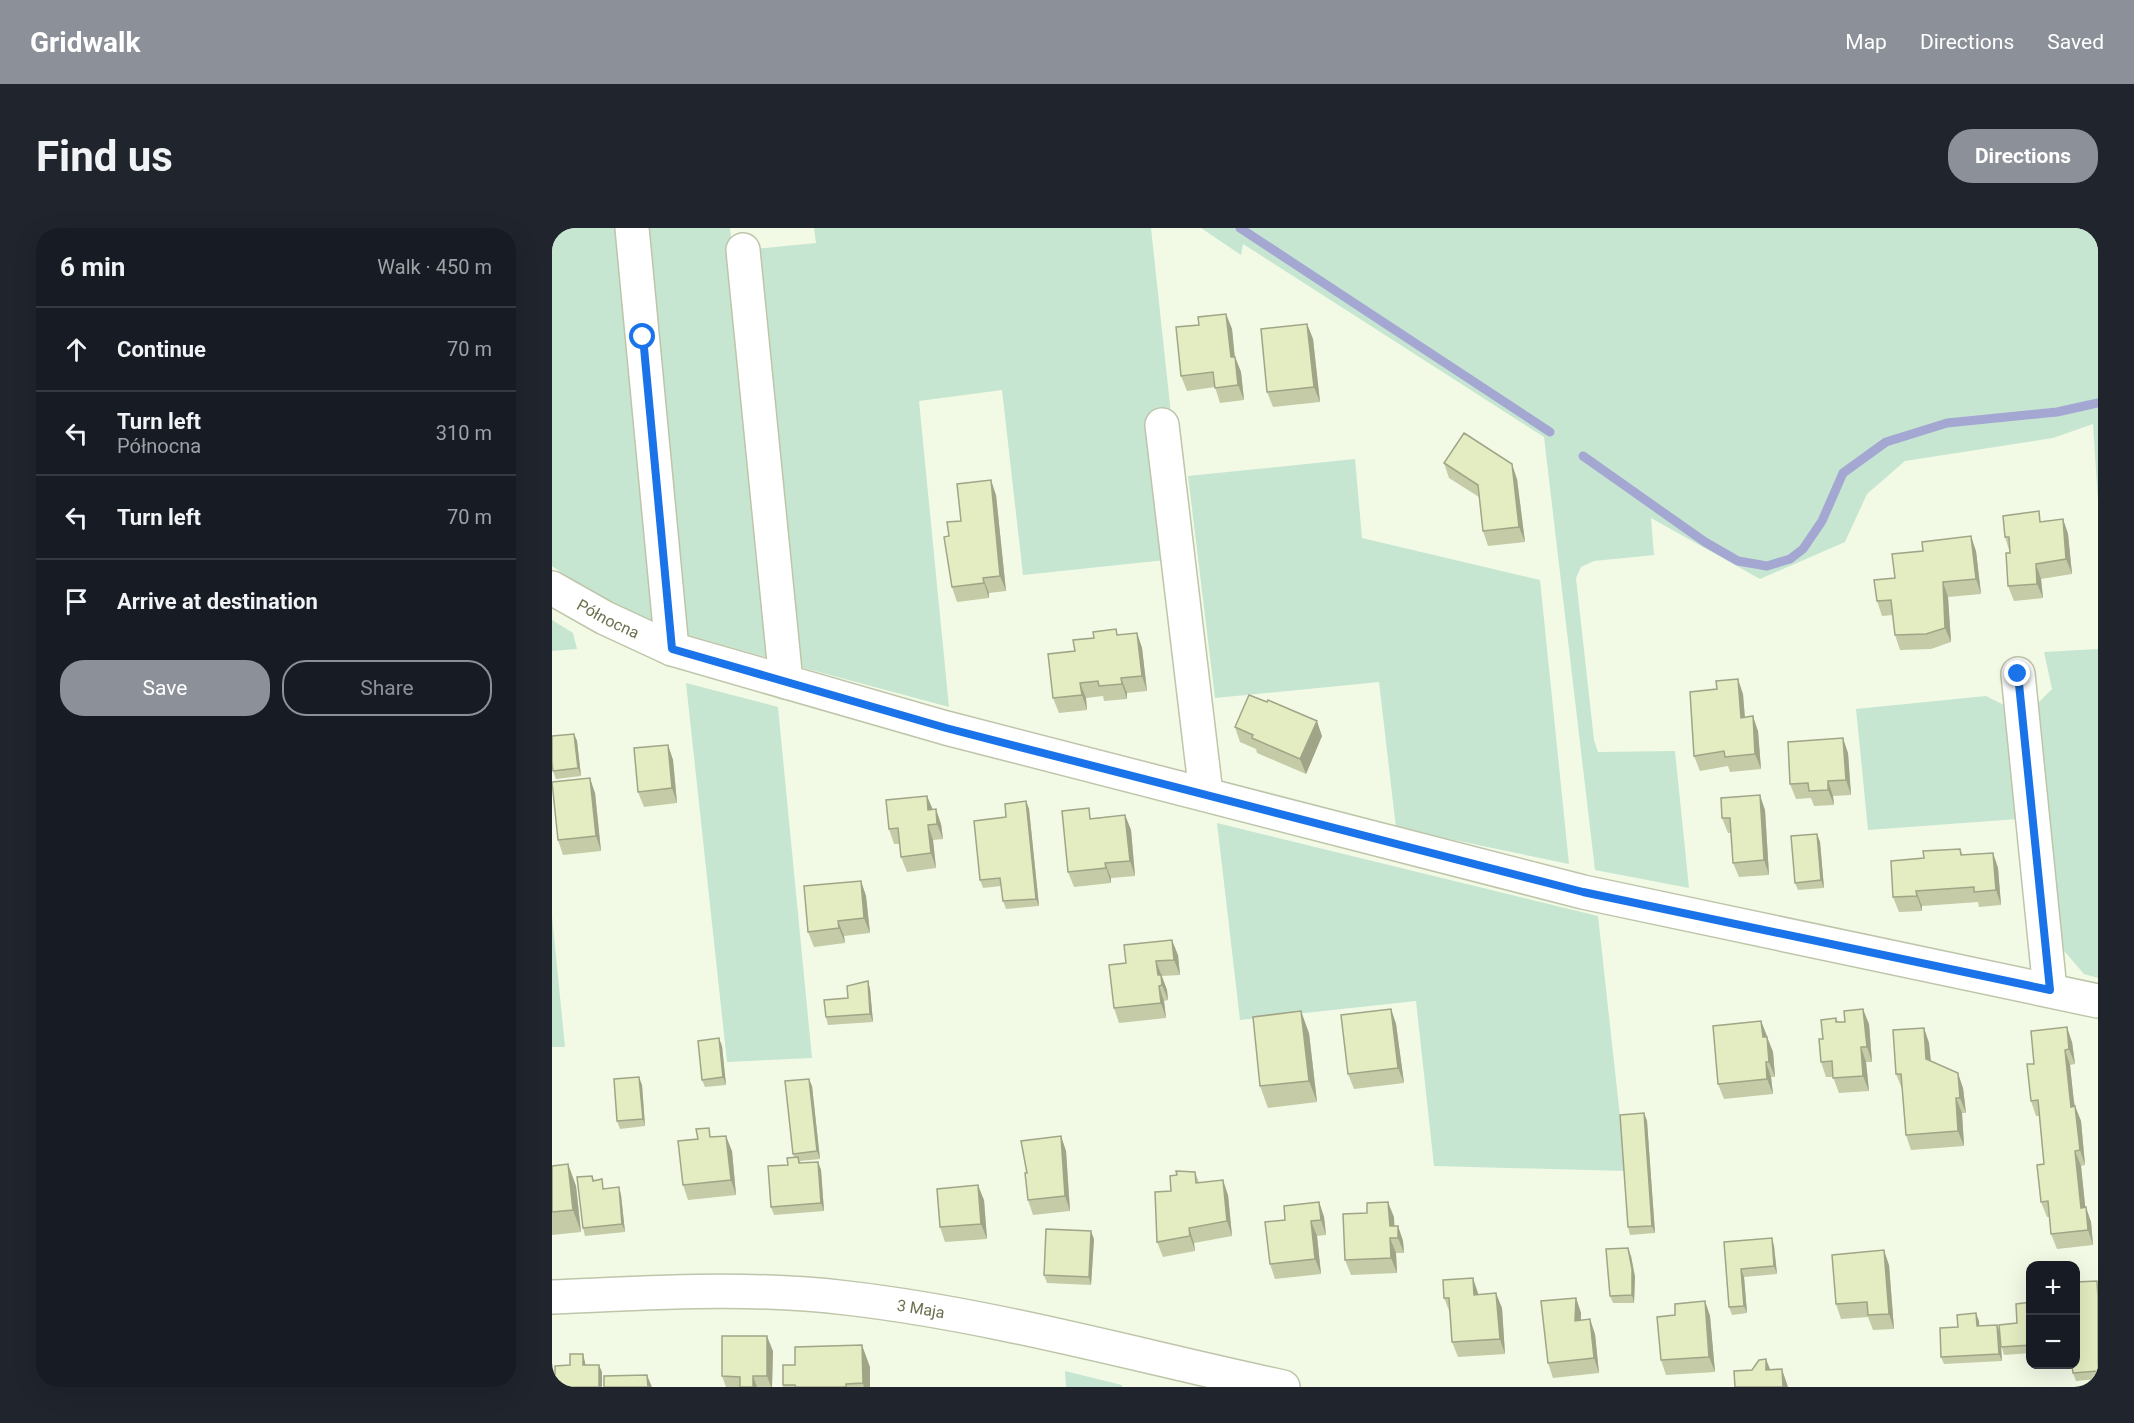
<!DOCTYPE html>
<meta charset="utf-8">
<style>
body{margin:0;font-family:Roboto,sans-serif;background:#20242c;color:#f1f3f6}
.controls{position:absolute;right:18px;bottom:18px;display:grid;overflow:hidden;border-radius:12px;box-shadow:0 6px 24px #0002}
.controls button{width:54px;height:54px;display:grid;place-items:center;padding:0;border:0;border-bottom:2px solid #363941;background:#171b24;color:#f1f3f6;font:30px sans-serif}
.stop{position:absolute;width:18px;height:18px;margin:-14px;border:4px solid #1a73e8;border-radius:50%;background:#fff}
.stop.end{background:#1a73e8;border-color:#fff;box-shadow:0 2px 6px #0008}
.list{margin:0;padding:0;list-style:none}
h2{display:flex;justify-content:space-between;align-items:center;height:78px;margin:0;padding:0 24px;font-size:26px}
h2 small{font-size:20px;font-weight:400;color:#9ea1a6}
.list li{display:grid;grid-template-columns:39px 1fr auto;gap:18px;align-items:center;box-sizing:border-box;height:84px;padding:0 24px;border-top:2px solid #363941}
.list b{display:block;font-size:22px;white-space:nowrap}
.list p{margin:0;font-size:20px;white-space:nowrap;color:#9ea1a6}
.list em{font-size:20px;font-style:normal;color:#9ea1a6}
.actions{display:flex;gap:12px;padding:18px 24px}
.actions a{flex:1;padding:14px 0;border:2px solid #8c9099;border-radius:24px;text-align:center;font-size:21px;color:#8c9099}
.actions .main{background:#8c9099;color:#fff}
.icon{flex:none;width:33px;height:33px;fill:none;stroke:currentColor;stroke-width:2;stroke-linecap:round;stroke-linejoin:round}
.map{position:relative;flex:none;width:1546px;height:1159px;overflow:hidden;border-radius:24px}
header{display:flex;align-items:center;gap:36px;box-sizing:border-box;height:84px;padding:0 30px;background:#8c9099;color:#fff}
header strong{font-size:28px}
nav{display:flex;gap:33px;margin-inline-start:auto;font-size:21px}
.intro{display:flex;align-items:center;justify-content:space-between;box-sizing:border-box;height:144px;padding:0 36px}
h1{margin:0;font-size:42px}
.button{padding:15px 27px;border-radius:24px;background:#8c9099;color:#fff;font-size:21px;font-weight:700}
main{display:flex;gap:36px;padding:0 36px}
aside{flex:1;background:#171b24;border-radius:24px;box-shadow:0 6px 24px #0002}
.map>svg:first-child{display:block}
.green{fill:#c6e6d2}
.lines{fill:none;stroke-linecap:round;stroke-linejoin:round}
.stream{stroke:#a4a7d2;stroke-width:9}
.minor-casing{stroke:#bec5a9;stroke-width:36}
.minor{stroke:#fff;stroke-width:33}
.wall{fill:#c4cba6}
.shaded-wall{fill:#a0a587}
.building{fill:#e4ecc1;stroke:#a0a587;stroke-width:1.5}
.route{stroke:#1a73e8;stroke-width:8}
.labels{text-anchor:middle;dominant-baseline:central;stroke-width:6;stroke-linejoin:round;paint-order:stroke}
.street-label{font-size:16px;fill:#6b704e;stroke:#f6fdec}
</style>
<header>
<strong>Gridwalk</strong>
<nav><a>Map</a><a>Directions</a><a>Saved</a></nav>
</header>
<div class="intro"><h1>Find us</h1><a class="button">Directions</a></div>
<main>
<aside>
<h2>6 min<small>Walk · 450 m</small></h2>
<ul class="list">
<li><svg class="icon" aria-label="ahead" viewBox="0 0 24 24"><path d="M12 20V5M6 11l6-6 6 6"/></svg><div><b>Continue</b></div><em>70 m</em></li>
<li><svg class="icon" aria-label="left" viewBox="0 0 24 24"><path d="M17 20v-9H6M10 6l-5 5 5 5"/></svg><div><b>Turn left</b><p>Północna</p></div><em>310 m</em></li>
<li><svg class="icon" aria-label="left" viewBox="0 0 24 24"><path d="M17 20v-9H6M10 6l-5 5 5 5"/></svg><div><b>Turn left</b></div><em>70 m</em></li>
<li><svg class="icon" aria-label="arrive" viewBox="0 0 24 24"><path d="M6 21V4h12l-3 4 3 4H6"/></svg><div><b>Arrive at destination</b></div></li>
</ul>
<div class="actions"><a class="main">Save</a><a>Share</a></div>
</aside>
<div class="map">
<svg width="1546" height="1159" viewBox="0 0 1546 1159">
<rect width="100%" height="100%" fill="#f2fae6"/>
<path class="green" d="M0,0H69L107,395C68,382 33,362 0,338Z
M92,0H178L217,430L132,406Z
M262,0H599L619,186L614,332L471,347L450,162L367,173L397,479L248,439L201,21L264,15Z
M649,0H1546V273L1541,196L1501,210L1353,233L1315,266L1293,314L1208,351L1099,290L1102,327L1042,333L1029,339L1024,350L1042,512L1046,524L1123,523L1137,660L1043,642L992,209L691,16L689,27Z
M803,231L810,310L988,352L1017,636L844,600L827,454L663,470L636,248Z
M0,392L21,405L25,421L0,423Z
M1546,421V750L1532,746L1507,717L1481,480L1500,461L1492,424Z
M134,455L226,479L260,830L175,834Z
M1434,468L1456,479L1466,591L1316,602L1304,481Z
M665,595L1046,688L1074,943L882,938L864,773L688,792Z
M0,688L13,819H0Z
M513,1143L570,1157V1159H514Z"/>
<g class="lines">
<path class="stream" d="M688,0L998,204
M1031,228L1153,314L1186,333L1215,338L1238,331L1251,321L1270,293L1291,245L1334,214L1395,195L1505,184L1546,175"/>
<g class="minor-casing">
<g id="minor">
<path d="M80,0L120,421"/>
<path d="M191,22L234,454"/>
<path d="M610,197L654,566"/>
<path id="s1" d="M0,360L53,390L120,421L394,500L1031,664L1546,773"/>
<path d="M1466,446L1498,762"/>
<path id="s2" d="M0,1069C99,1065 196,1058 295,1070C442,1087 586,1128 731,1159"/>
</g>
</g>
<use href="#minor" class="minor"/>
</g>
<path class="wall" d="M674,86L680,101L683,129L689,144L692,172L668,175L663,159L635,163L629,148Z
M755,96L761,111L768,174L721,179L715,164Z
M892,235L965,251L973,314L936,318L931,303L927,269L897,250Z
M444,267L454,363L437,365V370L405,374L400,359L397,308L409,293Z
M1511,291L1516,306L1520,346L1489,351L1491,370L1462,373L1456,358L1458,325L1453,309L1491,293Z
M1424,323L1429,366L1396,369L1399,414L1379,421L1348,422L1343,407L1341,387L1330,388L1325,373L1343,350Z
M585,405L590,420L595,463L575,465V471L552,473L551,468L534,470L535,482L507,485L501,470L523,423L566,407Z
M1191,466L1193,489L1206,503L1209,541L1178,544L1176,538L1148,543L1142,528Z
M683,499L770,508L754,546L705,525L704,521L688,514Z
M22,506L25,513L29,548L4,551L1,543Z
M116,517L121,532L125,575L92,579L86,564Z
M1296,525L1299,567L1281,568L1282,577L1262,578L1259,570L1244,571L1238,556Z
M43,565L49,623L11,627L6,612Z
M375,568L380,581L389,596L391,611L381,612L384,640L355,644L349,629L348,616H342L337,601Z
M474,573L477,581L487,678L454,681L451,673L449,658L431,660L428,652L454,589Z
M1213,582L1217,647L1187,649L1181,635L1179,605H1176L1170,590Z
M573,587L579,602L583,648L559,650V655L522,659L516,644L540,590Z
M1265,606L1268,614L1272,660L1246,662L1243,655Z
M1408,621L1411,627L1441,625L1446,640L1449,677L1427,679L1426,674L1370,678V683L1347,684L1341,669L1372,630Z
M309,653L314,668L318,705L292,708L293,715L262,719L256,704Z
M626,727L628,747L610,748L615,762L616,772L612,773L614,790L567,795L562,780L574,735Z
M316,753L318,761L321,794L276,797L274,789Z
M839,781L844,796L852,855L802,861L796,846Z
M1284,790L1286,794L1317,796L1320,834H1314L1317,863L1287,865L1281,849H1274L1269,834L1271,811Z
M1209,793L1221,824L1223,849H1219L1221,866L1172,871L1166,856Z
M1372,800L1377,815L1379,833L1411,860L1414,885H1410L1412,918L1359,922L1354,907L1350,861L1344,846Z
M757,805L765,874L716,880L708,858Z
M1520,814L1523,836L1518,837L1521,866L1523,878L1529,893L1533,937L1529,938L1533,979L1539,994L1541,1017L1505,1021L1499,1006L1498,989H1495L1489,974L1492,936L1487,888H1484L1479,873L1482,836Z
M170,818L174,857L153,859L150,852Z
M90,857L93,898L68,901L65,893Z
M260,858L268,931L248,933L249,935L266,934L269,942L272,983L222,987L219,979L236,937L242,929L241,926Z
M1092,885L1095,893L1103,1005L1078,1007L1076,999Z
M509,908L514,923L518,983L481,987L476,972L475,945Z
M161,909L180,923L184,967L136,972L131,957Z
M16,936L24,958L29,1004L0,1007V938Z
M643,944L647,954L676,967L680,1008L642,1015L643,1023L611,1029L605,1014L619,963Z
M40,948L42,952L53,961L69,967L73,1004L33,1008L31,1000Z
M432,972L435,1011L393,1014L388,999Z
M767,974L772,989L774,1007L765,1008L769,1046L723,1051L718,1036L733,992Z
M815,985L842,989V998H846L851,1013L852,1025H844L845,1045L799,1047L793,1032Z
M542,1011L539,1057L495,1055L492,1047Z
M1172,1014L1222,1018L1225,1046L1192,1049L1195,1085L1180,1087L1177,1079Z
M1079,1028L1083,1049L1082,1075H1061L1058,1068Z
M1337,1037L1342,1101L1321,1102L1316,1089L1289,1091L1284,1076Z
M1546,1058V1151L1524,1153L1521,1145Z
M926,1065V1067L950,1080L953,1126L906,1129L900,1114L898,1085L892,1070Z
M1024,1070L1029,1085V1092L1043,1106L1047,1145L1001,1150L996,1135Z
M1153,1073L1158,1088L1163,1144L1114,1147L1109,1132L1123,1087Z
M1479,1074V1125L1452,1127L1449,1117L1450,1133L1392,1136L1389,1129L1406,1099L1427,1093V1098L1445,1097L1448,1104L1465,1095Z
M221,1123L220,1159H174L170,1148Z
M318,1139V1159H231V1157Z"/>
<path class="shaded-wall" d="M674,86L680,101L684,144L679,129Z
M755,96L761,111L768,174L762,159Z
M683,129L689,144L692,172L686,157Z
M960,236L965,251L973,314L967,299Z
M439,252L444,267L454,363L448,348Z
M1511,291L1516,306L1520,346L1514,331Z
M1419,308L1424,323L1429,366L1424,351Z
M1484,336L1489,351L1491,370L1485,356Z
M431,350L437,365V370L432,355Z
M1391,354L1396,369L1399,414L1393,400Z
M585,405L590,420L595,463L590,448Z
M569,450L575,465V471L570,456Z
M1186,451L1191,466L1194,505L1189,490Z
M528,455L534,470L535,482L530,467Z
M1201,488L1206,503L1209,541L1203,526Z
M765,493L770,508L754,546L748,531Z
M22,506L25,513L29,548L26,540Z
M1291,510L1296,525L1299,567L1294,552Z
M116,517L121,532L125,575L120,560Z
M38,550L43,565L49,623L44,608Z
M1276,553L1281,568L1282,577L1276,562Z
M1208,567L1213,582L1217,647L1212,632Z
M375,568L381,582H376Z
M474,573L477,581L487,678L484,671Z
M384,581L389,596L391,611L385,596Z
M573,587L579,602L583,648L578,633Z
M376,597L381,612L384,640L379,625Z
M1265,606L1268,614L1272,660L1269,652Z
M1441,625L1446,640L1449,677L1444,662Z
M553,635L559,650V655L554,640Z
M309,653L314,668L318,705L312,690Z
M1364,663L1370,678V683L1365,668Z
M286,693L292,708L293,715L287,700Z
M620,712L626,727L628,747L622,732Z
M604,733L615,762L616,772L606,747Z
M316,753L318,761L321,794L318,786Z
M607,758L612,773L614,790L609,775Z
M839,781L844,796L852,855L846,840Z
M1311,781L1317,796L1320,834L1315,819Z
M749,783L757,805L765,874L757,853Z
M1209,793L1215,808L1216,824L1211,809Z
M1515,799L1520,814L1523,836L1517,821Z
M1372,800L1377,815L1380,846L1374,831Z
M1215,809L1221,824L1223,849L1217,834Z
M167,810L170,818L174,857L171,849Z
M1309,819L1314,834L1317,863L1311,848Z
M1513,822L1518,837L1524,894L1519,879Z
M1214,834L1219,849L1221,866L1215,851Z
M1406,845L1411,860L1414,885L1408,870Z
M87,849L90,857L93,898L91,891Z
M257,851L260,858L268,931L265,923Z
M1404,870L1410,885L1412,918L1406,903Z
M1523,878L1529,893L1533,937L1528,922Z
M1092,885L1095,893L1103,1005L1100,998Z
M174,908L180,923L184,967L179,952Z
M509,908L514,923L518,983L513,968Z
M1523,923L1529,938L1535,995L1529,980Z
M266,934L269,942L272,983L269,975Z
M16,936L24,958L29,1004L21,982Z
M671,952L676,967L680,1008L675,993Z
M426,957L432,972L435,1011L429,996Z
M67,959L69,967L73,1004L70,996Z
M767,974L772,989L774,1007L769,992Z
M836,974L842,989L843,1010L838,998Z
M1534,979L1539,994L1541,1017L1536,1002Z
M759,993L765,1008L769,1046L763,1031Z
M846,998L851,1013L852,1025L846,1010Z
M637,1000L642,1015L643,1023L638,1008Z
M539,1003L542,1011L539,1057L537,1049Z
M838,1010L844,1025L845,1045L839,1030Z
M1220,1010L1222,1018L1225,1046L1222,1038Z
M1076,1020L1079,1028L1083,1049L1082,1075L1080,1067Z
M1332,1022L1337,1037L1342,1101L1337,1086Z
M1189,1041L1192,1049L1195,1085L1192,1078Z
M921,1050L926,1065L927,1082L922,1067Z
M944,1065L950,1080L953,1126L948,1111Z
M1024,1070L1029,1085L1028,1108L1023,1093Z
M1153,1073L1158,1088L1163,1144L1157,1129Z
M1424,1085L1427,1093L1428,1106L1425,1098Z
M1038,1091L1043,1106L1047,1145L1042,1130Z
M1445,1097L1448,1105L1450,1133L1447,1126Z
M215,1108L221,1123L220,1159H219L215,1148Z
M310,1117L318,1139V1159H312L311,1155Z
M31,1126L33,1134L34,1145L31,1137Z
M1214,1131L1220,1146L1214,1142Z
M47,1137L50,1144V1159H47Z
M1230,1141L1236,1159H1231Z
M95,1147L100,1159H96Z
M201,1148L205,1159H201Z"/>
<path class="building" d="M674,86L679,129H683L686,157L663,160L661,144L629,148L624,99L647,97L646,89Z
M755,96L762,159L715,164L709,101Z
M912,205L960,236L967,299L931,303L926,257L892,235Z
M439,252L448,348L431,350L432,355L400,359L392,309L397,308L395,294L409,293L405,256Z
M1487,283L1488,294L1511,291L1514,331L1484,336L1485,356L1456,358L1454,325H1458L1457,309H1453L1451,288Z
M1419,308L1424,351L1391,354L1393,400L1374,406L1343,407L1339,372L1325,373L1322,352L1343,350L1340,326L1371,323L1370,314Z
M564,401L565,407L585,405L590,448L569,450L570,456L547,458L546,453L528,455L530,467L501,470L496,426L523,423L521,412L542,410L541,404Z
M1186,451L1189,490L1201,488L1203,526L1173,529L1172,523L1142,528L1138,464L1165,461L1164,453Z
M697,467L715,474L716,472L765,493L748,531L700,510L701,507L683,499Z
M22,506L26,540L1,543L0,534V508Z
M1291,510L1294,552L1276,553V562L1257,563L1256,555L1238,556L1236,514Z
M116,517L120,560L86,564L82,520Z
M38,550L44,608L6,612L0,554Z
M1208,567L1212,632L1181,635L1178,590H1170L1169,570Z
M375,568L376,582L384,581L385,596L376,597L379,625L349,629L346,600L337,601L334,572Z
M474,573L484,671L451,673L448,650L428,652L422,593L454,589L453,576Z
M537,580L538,591L573,587L578,633L553,635L554,640L516,644L510,583Z
M1265,606L1269,652L1243,655L1239,608Z
M1408,621L1409,627L1441,625L1444,662L1422,664V659L1364,663L1365,668L1341,669L1339,633L1372,630L1371,623Z
M309,653L312,690L286,693L287,700L256,704L252,658Z
M620,712L622,732L604,733L606,747H609L610,757L607,758L609,775L562,780L557,737L574,735L572,717Z
M316,753L318,786L274,789L272,772L296,770L295,758Z
M839,781L846,840L796,846L789,787Z
M1311,781L1315,819H1309L1311,848L1281,850L1280,833L1269,834L1267,811H1271L1269,792L1284,790V794H1293L1292,783Z
M749,783L757,853L708,858L701,789Z
M1209,793L1211,809H1215L1217,834H1214L1215,851L1166,856L1161,798Z
M1515,799L1517,821L1513,822L1516,851L1519,879L1523,878L1528,922L1523,923L1529,980L1534,979L1536,1002L1499,1006L1496,973L1489,974L1485,937L1492,936L1486,872L1479,873L1475,836H1482L1479,803Z
M1372,800L1374,831L1406,845L1408,870H1404L1406,903L1354,907L1349,846H1344L1341,802Z
M167,810L171,849L150,852L146,813Z
M87,849L91,891L65,893L62,851Z
M257,851L265,923L241,926L233,853Z
M1092,885L1100,998L1076,999L1068,887Z
M157,900L158,909L174,908L179,952L131,957L126,913L146,911L144,901Z
M509,908L513,968L476,972L473,945H475L469,913Z
M246,929L247,935L266,934L269,975L219,979L216,938L236,937L235,930Z
M16,936L21,982L0,984V938Z
M624,943L643,944L644,955L671,952L675,993L637,1000L638,1008L605,1014L603,964L619,963L618,948L625,947Z
M40,948L41,953L50,951L51,961L67,959L70,996L31,1000L25,949Z
M426,957L429,996L388,999L385,961Z
M767,974L769,992L759,993L763,1031L718,1036L713,994L733,992L732,978Z
M836,974L838,998H846V1010H838L839,1030L793,1032L791,986L815,985V975Z
M494,1001L539,1003L537,1049L492,1047Z
M1220,1010L1222,1038L1189,1041L1192,1078L1177,1079L1172,1014Z
M1076,1020L1080,1041V1067L1058,1068L1054,1021Z
M1332,1022L1337,1086L1316,1087L1315,1074L1284,1076L1280,1027Z
M921,1050L922,1067L944,1065L948,1111L900,1114L897,1070H892L891,1052Z
M1545,1053L1546,1069V1143L1521,1145L1520,1137H1524V1054Z
M1024,1070L1023,1093L1038,1091L1042,1130L996,1135L989,1073Z
M1153,1073L1157,1129L1109,1132L1105,1089L1123,1087V1076Z
M1479,1074V1117L1449,1119L1447,1097L1465,1095L1464,1076Z
M1424,1085L1425,1098L1445,1097L1447,1126L1389,1129L1388,1100L1406,1099L1405,1087Z
M170,1108H215V1148H201V1159H188V1149L170,1148Z
M310,1117L311,1155L294,1156V1159H244L243,1157H231V1137H243V1119Z
M18,1126H31V1137H47V1159H3V1138L18,1137Z
M1214,1131V1142L1230,1141L1231,1159H1183L1182,1143L1200,1142L1207,1132Z
M95,1147L96,1159H52V1148Z"/>
<g class="lines">
<path class="route" d="M91,109L120,421L394,500L1031,664L1498,762L1466,446"/>
</g>
<g class="labels">
<g class="street-label">
<text stroke="none"><textPath href="#s1" startOffset="64">Północna</textPath></text>
<text stroke="none"><textPath href="#s2" startOffset="370">3 Maja</textPath></text>
</g>
</g>
</svg>
<div class="controls">
<button>+</button>
<button>−</button>
</div>
<div class="stop" style="left:91px;top:109px"></div>
<div class="stop end" style="left:1466px;top:446px"></div>
</div>
</main>
